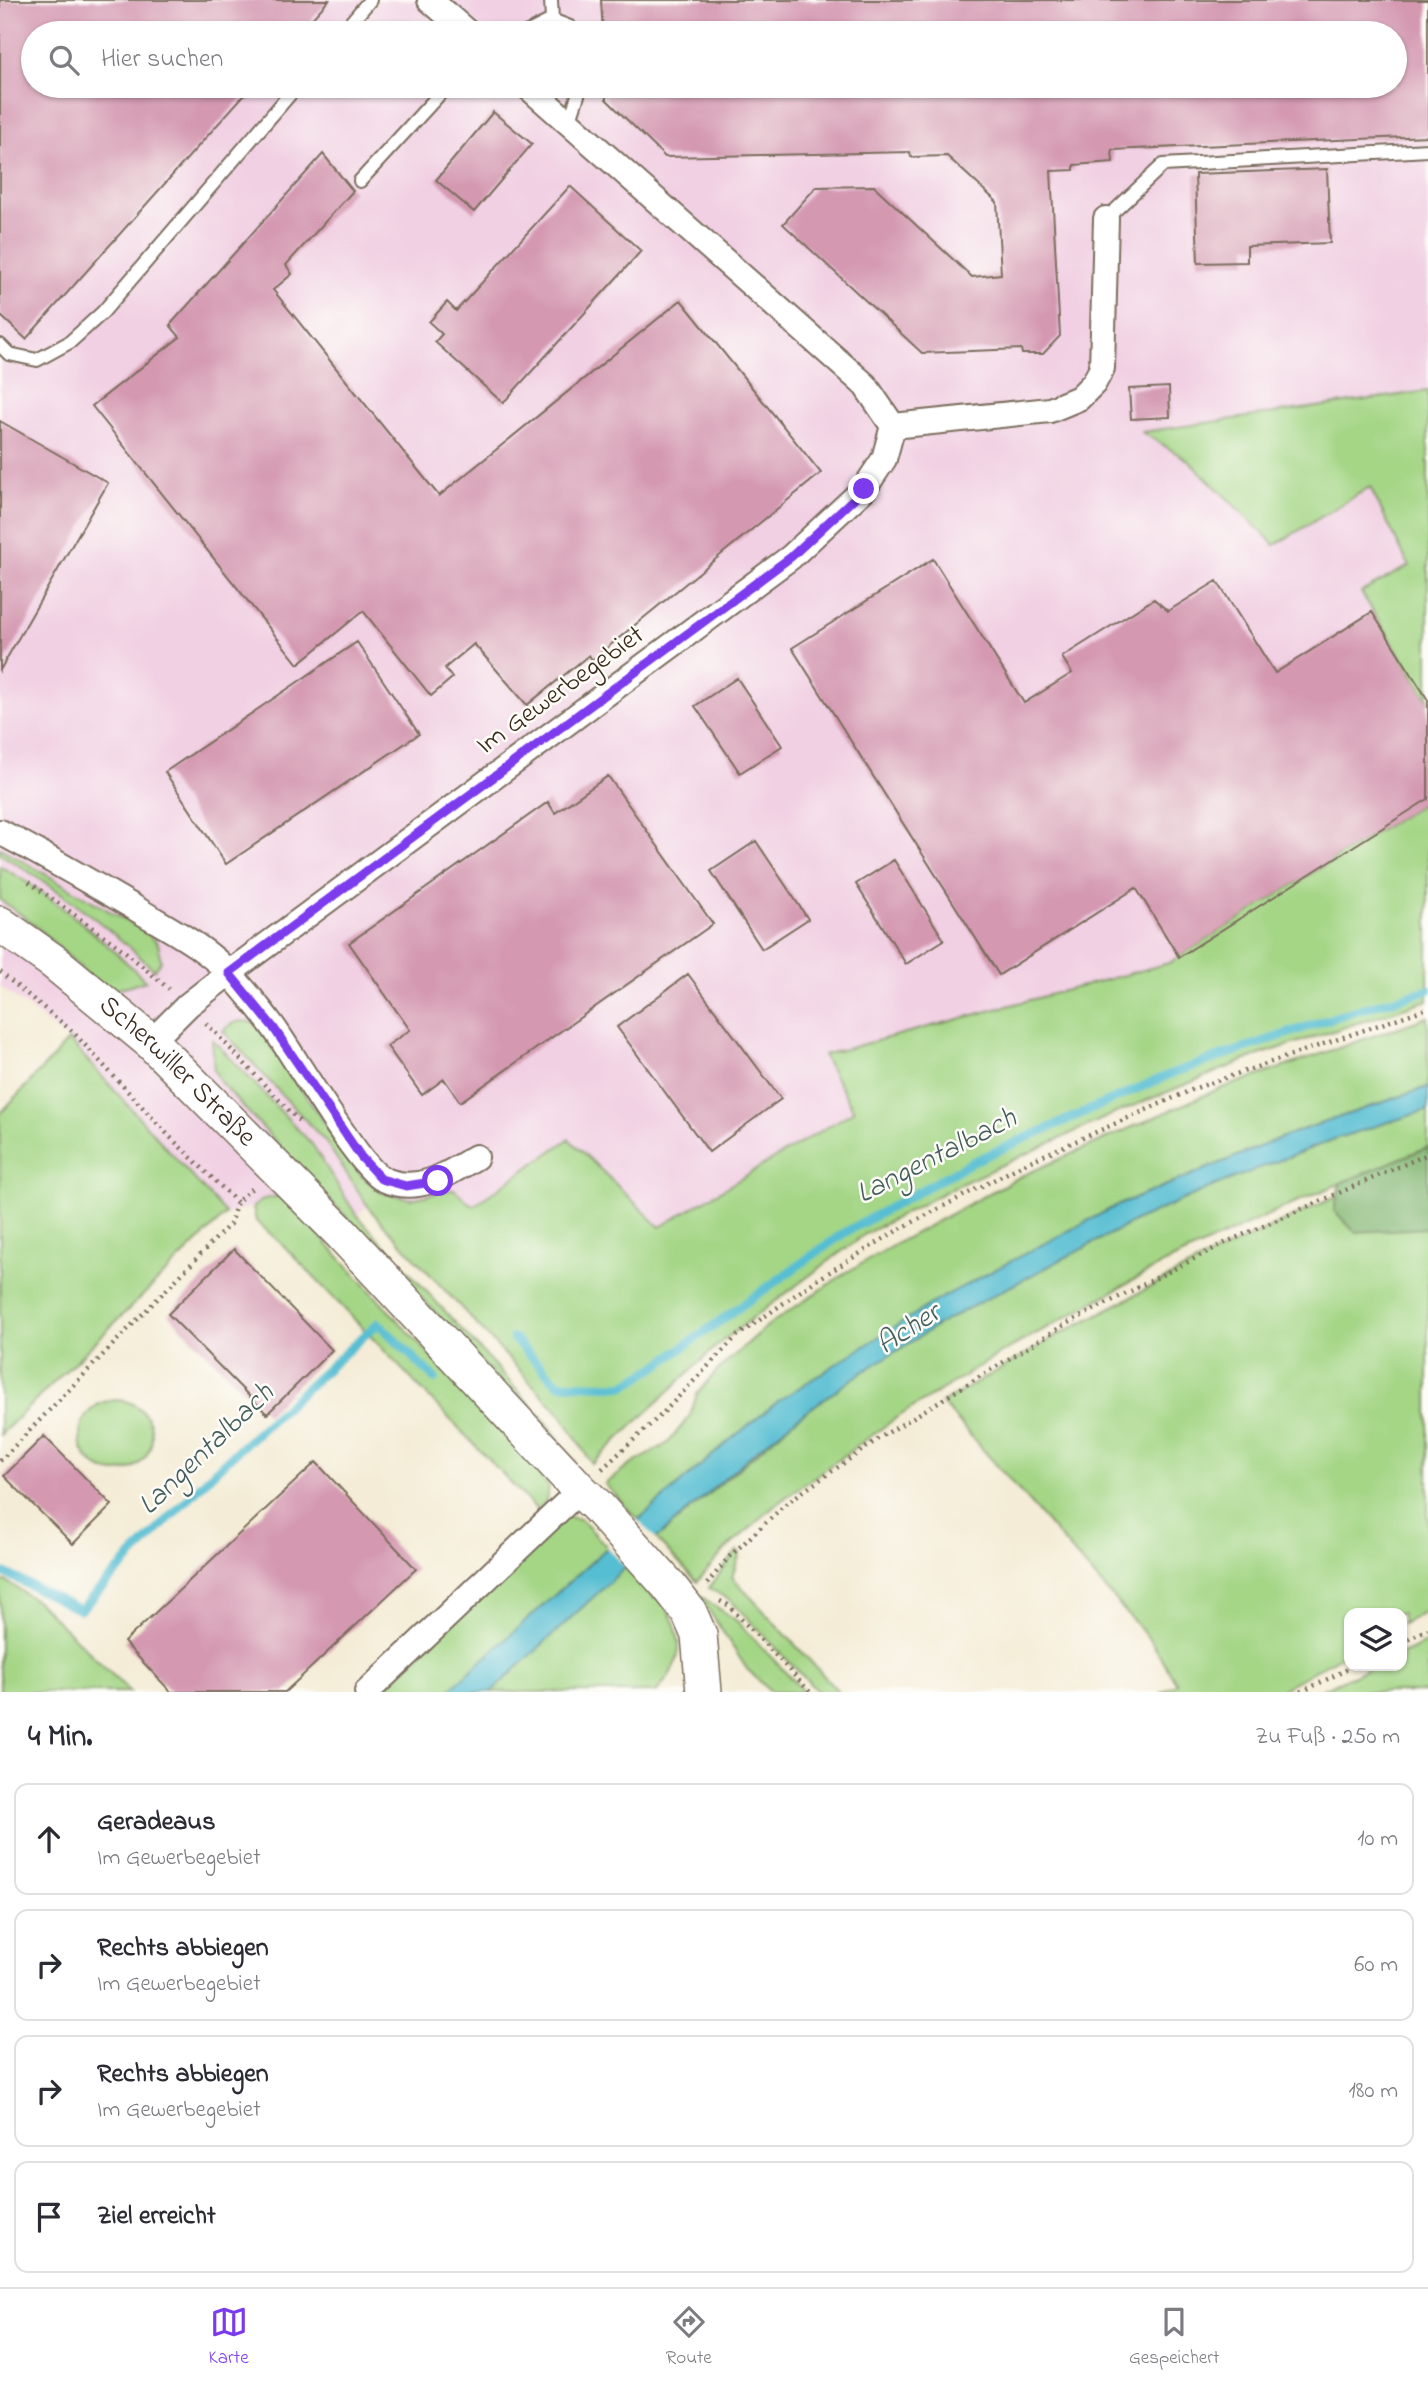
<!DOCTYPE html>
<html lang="de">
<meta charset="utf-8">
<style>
body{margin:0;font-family:"Indie Flower",sans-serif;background:#f7f7f7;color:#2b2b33}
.controls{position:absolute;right:21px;bottom:21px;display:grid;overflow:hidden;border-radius:14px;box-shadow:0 2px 5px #0004}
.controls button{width:63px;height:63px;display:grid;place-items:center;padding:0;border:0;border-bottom:2px solid #e1e1e2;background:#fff;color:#2b2b33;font:35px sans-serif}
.stop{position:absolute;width:21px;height:21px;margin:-16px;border:5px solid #7c3aed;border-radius:50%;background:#fff}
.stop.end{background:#7c3aed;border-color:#fff;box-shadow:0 2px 7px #0008}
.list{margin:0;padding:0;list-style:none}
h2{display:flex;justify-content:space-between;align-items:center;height:91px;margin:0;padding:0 28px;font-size:30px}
h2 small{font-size:23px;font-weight:400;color:#7c7c81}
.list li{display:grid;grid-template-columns:46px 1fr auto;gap:21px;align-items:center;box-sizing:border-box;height:112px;margin:0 14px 14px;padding:0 14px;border:2px solid #e1e1e2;border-radius:14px}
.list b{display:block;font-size:26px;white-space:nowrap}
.list p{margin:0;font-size:23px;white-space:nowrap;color:#7c7c81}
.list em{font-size:23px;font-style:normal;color:#7c7c81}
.icon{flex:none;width:38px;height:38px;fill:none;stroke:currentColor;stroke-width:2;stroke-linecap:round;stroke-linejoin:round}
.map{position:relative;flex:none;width:1428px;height:1692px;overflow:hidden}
.search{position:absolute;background:#fff;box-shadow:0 2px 5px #0004;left:21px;right:21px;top:21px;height:77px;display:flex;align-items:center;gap:18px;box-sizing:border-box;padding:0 24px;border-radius:38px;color:#7c7c81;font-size:26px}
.sheet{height:595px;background:#fff}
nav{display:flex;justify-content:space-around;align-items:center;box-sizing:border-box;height:98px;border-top:2px solid #e1e1e2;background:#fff;font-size:19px;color:#7c7c81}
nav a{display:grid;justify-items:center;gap:4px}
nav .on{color:#7c3aed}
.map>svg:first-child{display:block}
.built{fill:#f1d0e3;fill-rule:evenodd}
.green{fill:#a4d686;stroke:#708052;stroke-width:2}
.forest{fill:#83b773;stroke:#5f7048;stroke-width:2}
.water{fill:#56bed2;stroke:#487478;stroke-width:2}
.pier{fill:#f4ecd6}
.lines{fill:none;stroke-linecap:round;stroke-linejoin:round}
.stream{stroke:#56bed2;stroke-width:9}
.building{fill:#d499b1}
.lane-casing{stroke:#7c6e5e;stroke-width:16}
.street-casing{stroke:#7c6e5e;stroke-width:28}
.secondary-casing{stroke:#7c6e5e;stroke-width:38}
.path{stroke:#7c6e5e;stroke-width:4.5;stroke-dasharray:2 5;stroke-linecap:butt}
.lane{stroke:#fff;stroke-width:12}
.street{stroke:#fff;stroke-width:24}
.secondary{stroke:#fff;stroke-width:35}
.route{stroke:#7c3aed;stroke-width:9}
.labels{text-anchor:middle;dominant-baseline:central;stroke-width:5;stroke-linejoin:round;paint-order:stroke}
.street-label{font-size:28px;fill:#3b2a1e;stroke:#fdfcf7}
.water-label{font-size:30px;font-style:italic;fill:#445e5d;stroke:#fdfcf7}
</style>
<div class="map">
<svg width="1428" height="1692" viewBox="0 0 1428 1692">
<rect width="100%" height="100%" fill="#fdfcf7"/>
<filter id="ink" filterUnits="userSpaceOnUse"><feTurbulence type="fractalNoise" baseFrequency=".0143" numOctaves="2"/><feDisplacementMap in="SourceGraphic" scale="14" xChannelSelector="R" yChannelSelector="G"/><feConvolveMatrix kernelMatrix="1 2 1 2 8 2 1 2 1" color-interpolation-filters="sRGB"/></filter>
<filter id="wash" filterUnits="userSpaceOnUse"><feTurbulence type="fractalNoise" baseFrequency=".00686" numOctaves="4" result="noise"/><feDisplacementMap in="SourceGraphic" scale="28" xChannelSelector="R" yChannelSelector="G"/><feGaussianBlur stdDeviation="1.57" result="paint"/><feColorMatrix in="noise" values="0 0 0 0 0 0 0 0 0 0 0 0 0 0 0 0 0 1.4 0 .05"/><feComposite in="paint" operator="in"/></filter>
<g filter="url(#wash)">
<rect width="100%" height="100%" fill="#f4ecd6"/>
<path class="built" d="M0,0H1428V391L1143,432L1189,461L1275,544L1370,487L1409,567L1361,593L1428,700V800L1169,963L824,1055L854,1111L660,1227L569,1140L473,1206L454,1189L411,1199L381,1192L328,1245L295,1209L264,1199L253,1207L226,1214L69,1040L0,986ZM33,33H1395V86H33Z"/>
<path class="green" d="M1428,391V700L1361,592L1409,566L1370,487L1275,545L1189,461L1142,432Z
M1428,800V1000L1253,1057L1111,1115L954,1187L865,1234L721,1342L592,1464L562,1416L372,1212L325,1141L223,1031C234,1020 241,1019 256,1024L360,1174L381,1192L411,1199L454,1189L473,1206L569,1139L660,1227L854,1111L823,1055L1169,963Z
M0,848L144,931L158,943L161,961L154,970C108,926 55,886 0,854Z
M0,866C54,896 102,939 146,981L113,990L93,979L30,921L0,900Z
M1428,1017V1087L1293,1133L1114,1207L730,1440L638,1520L605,1484L629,1466L668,1443L690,1416L697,1394L716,1372L767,1326L847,1272L906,1238L1017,1178L1214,1091Z
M212,1039L312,1144L355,1213L548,1424L575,1462L221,1083L214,1070Z
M69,1040L226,1214L0,1435V1114Z
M1428,1110V1147L1298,1201L1161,1265L1006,1350L896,1418L778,1503L724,1551L697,1582L656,1539L800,1416L858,1375L946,1320L1137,1220L1216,1185L1337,1138Z
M279,1196L295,1209L535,1469L549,1487L546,1500L537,1510L284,1246L256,1221L253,1207L264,1199Z
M1337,1196L1334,1211L1428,1228V1610L1402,1624V1613H1349V1651L1277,1692H1163L1177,1684L1151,1641L942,1403L1062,1333L1206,1258Z
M80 1436a36 36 0 1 1 72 0a36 36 0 1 1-72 0Z
M561,1516L581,1519L608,1548L447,1692H381Z
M737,1551L740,1554L732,1577L839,1692H818L731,1601L709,1588Z
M625,1567L654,1598L659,1594C683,1633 689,1657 656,1692H491Z
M6,1581L38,1602L130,1692H0V1582Z
M699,1595L737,1621L804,1692H771L747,1669Z
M1428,1642V1692H1316L1374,1666H1402V1654Z"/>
<path class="forest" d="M1428,1147V1228L1355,1232L1334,1211L1340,1183Z"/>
<path class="water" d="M1428,1087V1110L1337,1138L1216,1185L1137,1220L946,1320L858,1375L800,1416L757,1450L656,1539L491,1692H447L638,1520L730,1440L781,1399L937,1300L1114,1207L1293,1133Z"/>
<path class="pier" d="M636,1518L658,1541L628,1570L606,1546Z"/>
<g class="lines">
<path class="stream" d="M513,1338L558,1384L623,1386L654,1368L844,1233L972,1162L1173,1073L1350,1012L1428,990
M0,1573H5L80,1610L215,1471L378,1323L435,1379"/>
</g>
<g id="blocks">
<path class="building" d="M0,0H329L299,33H33V86H252L26,339L0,315Z
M601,0H1428V136L1112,150L1113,162L1074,165V170L1051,171L1060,336L1043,354H1022L1021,349L922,353L783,224L816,187L874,186L972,277L1001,274L997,202L947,156L911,157L910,152L665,157L606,99L605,86H1395V33H603Z
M493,112L532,144L474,212L436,180Z
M323,154L353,191L286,265L292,274L273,290L439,496L681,300L821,473L592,660L589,655L527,705L474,644L445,668L452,678L431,696L363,611L298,664L92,406L180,337L170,325Z
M1327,169L1330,243L1247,246V262L1198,263L1195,174Z
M570,186L641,251L503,403L435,342L442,334L429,322L447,302L456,311Z
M1169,387L1170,417L1131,419L1129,389Z
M0,421L108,483L0,670Z
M933,559L1024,703L1072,673L1062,657L1154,599L1168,611L1217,581L1275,673L1372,612L1428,700V799L1179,957L1136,888L999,975L792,648Z
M357,642L419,734L226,864L165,772Z
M737,678L782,746L740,773L695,706Z
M608,776L713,924L460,1102L444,1079L422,1095L387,1046L410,1030L349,943L548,802L555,813Z
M756,841L808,919L762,949L711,871Z
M894,860L944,940L906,964L856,884Z
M688,974L781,1099L709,1152L617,1027Z
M234,1249L332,1350L267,1414L168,1314Z
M44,1436L112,1505L73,1544L4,1476Z
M316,1462L416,1569L285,1692H171L124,1642Z"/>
</g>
</g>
<g filter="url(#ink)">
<use href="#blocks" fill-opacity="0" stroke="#7c6e5e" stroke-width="2"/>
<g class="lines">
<g class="lane-casing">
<path id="lane" d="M551,0L552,20
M342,33L370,0
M526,33L552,20L570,27L573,33
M569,123L581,86
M360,181L447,86
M1106,219L1163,165L1428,150
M0,345L9,354L37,360L70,342L103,312L297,86"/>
</g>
<g class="street-casing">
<path id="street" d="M430,0L468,33
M527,86L865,385L893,426
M0,832C46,856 90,882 135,908C167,928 205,946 231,975C246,992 261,1010 274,1028C294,1056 360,1169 383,1179C417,1195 447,1175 476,1157
M151,1042L188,1005L229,973L791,557L864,489L884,459L893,426L1050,410L1079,398L1094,383L1102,368L1106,219
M367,1692L580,1490"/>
</g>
<g class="secondary-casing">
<g id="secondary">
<path id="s1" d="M0,924L54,962L151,1042L342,1234L580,1490L596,1505L668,1585L689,1612L699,1635L704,1692"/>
</g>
</g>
<path class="path" d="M29,882L122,949L169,989
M0,972L72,1031L169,1136L237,1202
M206,1023L299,1121
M0,1461L230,1224L237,1202L252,1188
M602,1469L662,1414L737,1336L815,1281L898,1230L1026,1163L1196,1088L1428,1008
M707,1584L729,1557L788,1502L881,1437L1064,1325L1229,1241L1428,1154
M720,1601L728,1605L810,1692
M1402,1642L1428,1629
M1301,1692L1354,1666"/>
<use href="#lane" class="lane"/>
<use href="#street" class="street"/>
<use href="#secondary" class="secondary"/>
</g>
</g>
<g class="lines" filter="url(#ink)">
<path class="route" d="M438,1181L406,1186L381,1179L361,1157L273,1027L229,973L791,557L864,489"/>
</g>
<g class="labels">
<g class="street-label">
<text transform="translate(561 691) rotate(-36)">Im Gewerbegebiet</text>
<text stroke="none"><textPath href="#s1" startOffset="231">Scherwiller Straße</textPath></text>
</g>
<g class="water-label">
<text transform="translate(937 1157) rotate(-27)">Langentalbach</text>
<text transform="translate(909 1330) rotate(-33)">Acher</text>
<text transform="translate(207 1450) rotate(-44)">Langentalbach</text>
</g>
</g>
</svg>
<div class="controls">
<button><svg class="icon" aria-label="layers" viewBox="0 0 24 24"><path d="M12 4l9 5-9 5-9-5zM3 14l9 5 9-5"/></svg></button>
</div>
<div class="stop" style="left:438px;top:1181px"></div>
<div class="stop end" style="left:864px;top:489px"></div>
<div class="search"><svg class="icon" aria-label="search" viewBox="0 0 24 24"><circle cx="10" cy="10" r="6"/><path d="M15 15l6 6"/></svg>Hier suchen</div>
</div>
<section class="sheet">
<h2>4 Min.<small>Zu Fuß · 250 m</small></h2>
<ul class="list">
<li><svg class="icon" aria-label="ahead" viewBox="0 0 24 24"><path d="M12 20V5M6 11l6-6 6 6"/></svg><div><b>Geradeaus</b><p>Im Gewerbegebiet</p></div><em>10 m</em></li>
<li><svg class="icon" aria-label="right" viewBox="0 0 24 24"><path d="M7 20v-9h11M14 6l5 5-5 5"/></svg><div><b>Rechts abbiegen</b><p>Im Gewerbegebiet</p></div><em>60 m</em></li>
<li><svg class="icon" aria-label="right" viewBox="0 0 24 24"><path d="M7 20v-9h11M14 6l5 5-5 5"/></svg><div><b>Rechts abbiegen</b><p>Im Gewerbegebiet</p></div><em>180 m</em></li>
<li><svg class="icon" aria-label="arrive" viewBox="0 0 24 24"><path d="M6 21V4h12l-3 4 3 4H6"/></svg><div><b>Ziel erreicht</b></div></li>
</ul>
</section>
<nav>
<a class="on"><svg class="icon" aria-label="map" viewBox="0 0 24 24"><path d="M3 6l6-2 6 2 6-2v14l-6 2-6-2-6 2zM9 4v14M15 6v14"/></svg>Karte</a>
<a><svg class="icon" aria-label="directions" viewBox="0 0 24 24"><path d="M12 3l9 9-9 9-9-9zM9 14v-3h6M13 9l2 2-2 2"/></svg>Route</a>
<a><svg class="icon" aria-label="saved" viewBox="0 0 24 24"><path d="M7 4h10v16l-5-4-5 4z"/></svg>Gespeichert</a>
</nav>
